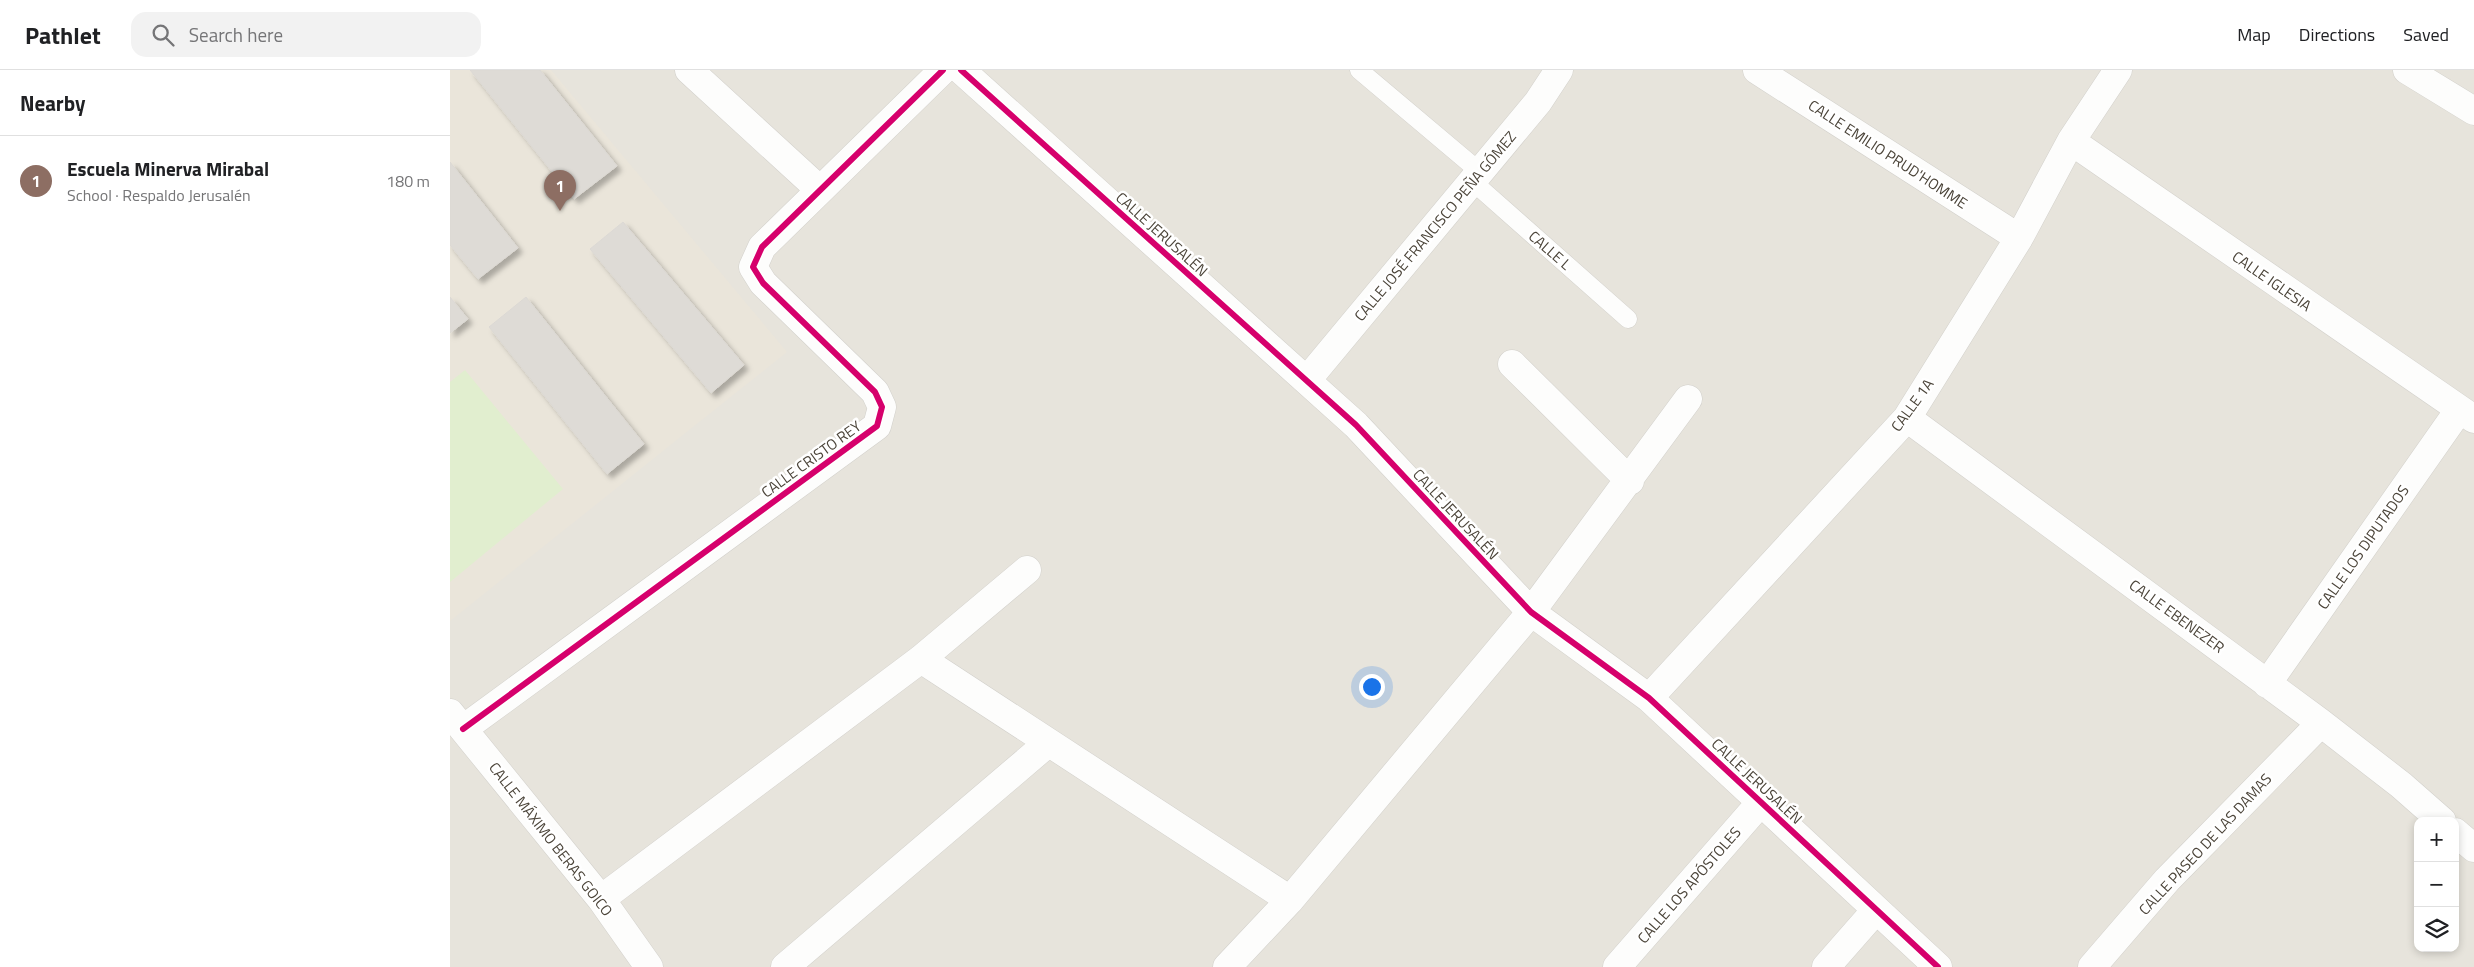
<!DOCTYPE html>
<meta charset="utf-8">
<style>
body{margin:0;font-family:"Titillium Web",sans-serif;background:#f2f2f2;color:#202124}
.controls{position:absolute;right:15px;bottom:15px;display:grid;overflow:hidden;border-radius:10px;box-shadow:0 2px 8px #0003}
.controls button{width:45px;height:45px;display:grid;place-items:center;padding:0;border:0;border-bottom:1px solid #e0e0e0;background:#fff;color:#202124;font:25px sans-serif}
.you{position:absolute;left:921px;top:616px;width:18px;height:18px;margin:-12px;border:4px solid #fff;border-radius:50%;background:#1a73e8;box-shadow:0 0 0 8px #1a73e833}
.badge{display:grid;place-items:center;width:32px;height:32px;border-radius:50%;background:#7c3aed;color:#fff;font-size:16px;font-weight:700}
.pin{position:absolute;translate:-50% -41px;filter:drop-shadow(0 1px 2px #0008)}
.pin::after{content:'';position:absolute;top:26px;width:18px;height:15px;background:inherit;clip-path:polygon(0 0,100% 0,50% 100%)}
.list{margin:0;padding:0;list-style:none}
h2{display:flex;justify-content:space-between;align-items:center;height:65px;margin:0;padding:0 20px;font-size:21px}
h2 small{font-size:16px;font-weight:400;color:#757577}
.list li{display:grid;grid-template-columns:32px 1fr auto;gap:15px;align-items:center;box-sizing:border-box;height:90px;padding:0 20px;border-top:1px solid #e0e0e0}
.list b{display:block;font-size:19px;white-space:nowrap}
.list p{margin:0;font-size:16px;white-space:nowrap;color:#757577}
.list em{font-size:16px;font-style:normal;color:#757577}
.icon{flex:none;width:28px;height:28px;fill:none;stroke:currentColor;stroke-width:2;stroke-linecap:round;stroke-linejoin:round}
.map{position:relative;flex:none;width:2024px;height:897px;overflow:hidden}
header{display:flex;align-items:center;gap:30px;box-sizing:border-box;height:70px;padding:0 25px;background:#fff;border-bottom:1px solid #e0e0e0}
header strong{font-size:24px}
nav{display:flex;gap:28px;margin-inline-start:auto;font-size:18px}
.search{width:350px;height:45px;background:#f2f2f2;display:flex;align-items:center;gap:12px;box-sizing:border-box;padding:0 18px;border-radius:15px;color:#757577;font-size:19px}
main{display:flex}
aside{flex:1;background:#fff}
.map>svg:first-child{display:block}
.residential{fill:#e7e4dc;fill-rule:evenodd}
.education{fill:#eae5da}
.garden{fill:#e1eecf}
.building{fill:#dedbd6;stroke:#dcd9d4;filter:url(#shadow)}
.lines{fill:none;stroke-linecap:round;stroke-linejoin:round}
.service-casing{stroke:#d2d0cb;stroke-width:19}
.minor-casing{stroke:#d2d0cb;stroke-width:29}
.service{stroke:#fdfdfc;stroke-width:18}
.minor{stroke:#fdfdfc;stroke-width:28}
.cycleway-casing{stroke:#fff;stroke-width:9}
.cycleway{stroke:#d6006c;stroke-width:6}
.labels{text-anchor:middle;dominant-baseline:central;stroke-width:5;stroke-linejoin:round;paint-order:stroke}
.street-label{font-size:15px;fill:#4b4439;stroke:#fff}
</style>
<header>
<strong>Pathlet</strong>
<div class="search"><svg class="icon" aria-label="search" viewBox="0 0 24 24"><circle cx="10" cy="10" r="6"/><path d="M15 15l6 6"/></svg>Search here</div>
<nav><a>Map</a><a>Directions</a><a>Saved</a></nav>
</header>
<main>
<aside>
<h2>Nearby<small></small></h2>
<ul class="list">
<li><span class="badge" style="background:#8d6e63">1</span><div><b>Escuela Minerva Mirabal</b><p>School · Respaldo Jerusalén</p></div><em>180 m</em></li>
</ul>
</aside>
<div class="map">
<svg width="2024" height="897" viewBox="0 0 2024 897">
<defs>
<filter id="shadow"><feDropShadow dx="4.5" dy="4.5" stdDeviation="2.5" flood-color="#0004"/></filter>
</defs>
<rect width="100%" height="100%" fill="#f4f2ee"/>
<path class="residential" d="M0,0H2024V897H0ZM1968,751H2005V878H1968Z"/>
<path class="education" d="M0,0H101L337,282L0,551Z"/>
<path class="garden" d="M15,300L113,419L0,512V312Z"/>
<path class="building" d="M20,0H90L167,96L124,129Z
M0,92L68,178L28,209L0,175Z
M173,152L294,295L261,323L140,179Z
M0,227L18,249L0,263Z
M76,227L194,374L157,404L39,257Z"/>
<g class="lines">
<g class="service-casing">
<path id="service" d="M909,0L1030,102
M1022,111L1178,249"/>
</g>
<g class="minor-casing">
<path id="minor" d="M239,0L370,120
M511,0L906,355L1081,542L1199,628L1488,897
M1307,0L1569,168
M1957,0L2024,41
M1621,71L2024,349
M1062,294L1180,411
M857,310L1088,32L1109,0
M1457,348L1871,653L1951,715L1992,751
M471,589L840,830
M1817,614L2009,340
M1199,628L1457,348L1569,168L1621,71L1668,0
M0,643L151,829L199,897
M13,659L427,356L432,337L425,322L313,213L303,197L312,177L493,0
M2005,762L2024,778
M151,829L471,589L577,500
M335,897L598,673
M777,897L840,830L1081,542L1238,329
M1167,897L1311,732
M1376,897L1426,840
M1642,897L1717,810L1871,653"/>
</g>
<use href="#service" class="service"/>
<use href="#minor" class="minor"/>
<g class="cycleway-casing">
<path id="cycleway" d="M511,0L906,355L1081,542L1199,628L1488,897
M13,659L427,356L432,337L425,322L313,213L303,197L312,177L493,0"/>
</g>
<use href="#cycleway" class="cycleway"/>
</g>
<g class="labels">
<g class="street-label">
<text transform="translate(1438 84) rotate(33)">CALLE EMILIO PRUD'HOMME</text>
<text transform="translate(985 156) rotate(-50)">CALLE JOSÉ FRANCISCO PEÑA GÓMEZ</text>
<text transform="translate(712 164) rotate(42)">CALLE JERUSALÉN</text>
<text transform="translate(1100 180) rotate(41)">CALLE L</text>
<text transform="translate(1822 211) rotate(35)">CALLE IGLESIA</text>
<text transform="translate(1462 335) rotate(-54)">CALLE 1A</text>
<text transform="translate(361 389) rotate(-36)">CALLE CRISTO REY</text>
<text transform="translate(1006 444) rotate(47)">CALLE JERUSALÉN</text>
<text transform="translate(1913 477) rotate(-55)">CALLE LOS DIPUTADOS</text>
<text transform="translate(1727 546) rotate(36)">CALLE EBENEZER</text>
<text transform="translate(1307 711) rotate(43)">CALLE JERUSALÉN</text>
<text transform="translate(101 769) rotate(52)">CALLE MÁXIMO BERAS GOICO</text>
<text transform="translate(1755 774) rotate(-47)">CALLE PASEO DE LAS DAMAS</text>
<text transform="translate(1239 815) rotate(-49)">CALLE LOS APÓSTOLES</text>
</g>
</g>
</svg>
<div class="controls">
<button>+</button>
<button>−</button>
<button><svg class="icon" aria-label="layers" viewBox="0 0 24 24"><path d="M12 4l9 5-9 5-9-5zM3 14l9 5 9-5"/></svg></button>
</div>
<div class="you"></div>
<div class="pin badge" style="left:110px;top:141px;background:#8d6e63">1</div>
</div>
</main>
